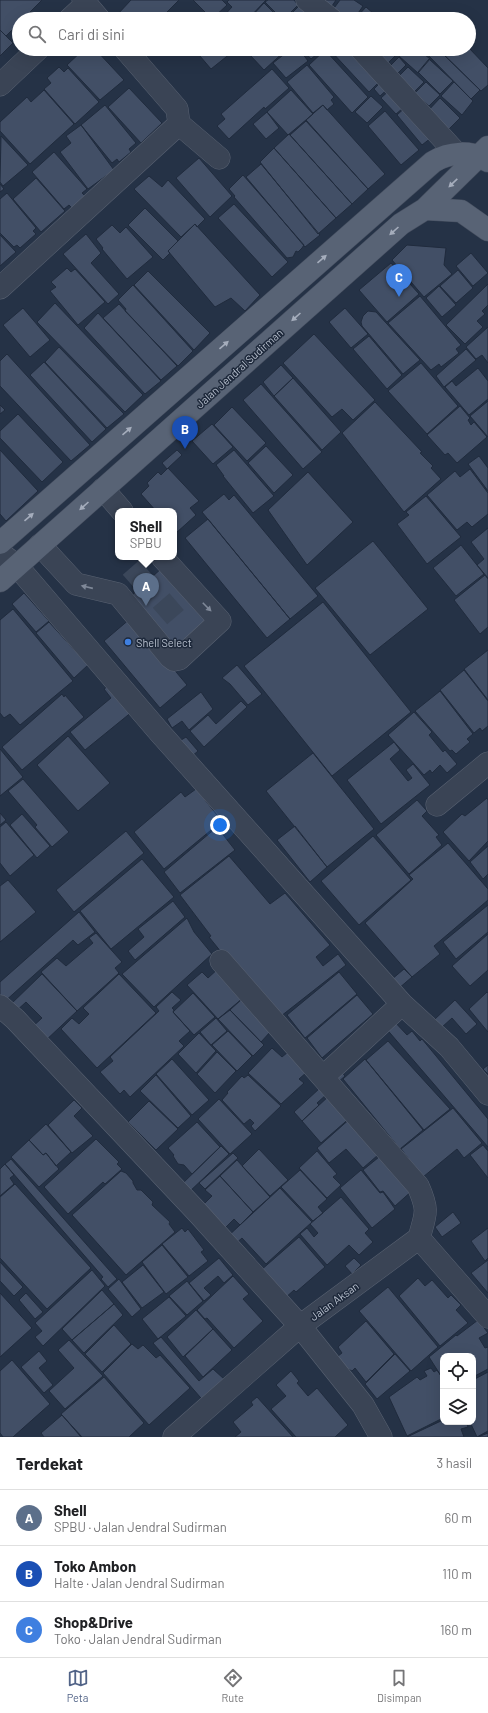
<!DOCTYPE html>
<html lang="id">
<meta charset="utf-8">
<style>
body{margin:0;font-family:Barlow,sans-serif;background:#f2f2f2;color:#202124}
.controls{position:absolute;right:12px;bottom:12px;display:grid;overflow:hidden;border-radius:8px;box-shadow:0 4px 16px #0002}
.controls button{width:36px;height:36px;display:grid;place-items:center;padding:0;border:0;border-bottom:1px solid #e0e0e0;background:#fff;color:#202124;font:20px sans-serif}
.you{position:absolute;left:220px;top:825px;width:14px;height:14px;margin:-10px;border:3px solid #fff;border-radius:50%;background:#1a73e8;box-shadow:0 0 0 6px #1a73e833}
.badge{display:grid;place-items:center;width:26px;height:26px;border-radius:50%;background:#516387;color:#fff;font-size:13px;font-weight:700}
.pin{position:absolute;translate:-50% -33px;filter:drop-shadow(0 1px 2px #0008)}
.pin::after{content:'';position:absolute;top:21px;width:14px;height:12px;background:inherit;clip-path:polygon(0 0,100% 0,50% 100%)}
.popup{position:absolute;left:115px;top:508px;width:62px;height:52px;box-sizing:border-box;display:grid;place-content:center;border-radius:8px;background:#fff;filter:drop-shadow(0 1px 3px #0005);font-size:13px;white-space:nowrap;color:#757577}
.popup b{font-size:15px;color:#202124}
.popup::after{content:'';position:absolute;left:50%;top:100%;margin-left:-8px;border:8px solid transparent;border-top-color:#fff}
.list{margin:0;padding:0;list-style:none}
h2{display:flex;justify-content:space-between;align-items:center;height:52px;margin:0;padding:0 16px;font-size:17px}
h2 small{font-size:13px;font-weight:400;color:#757577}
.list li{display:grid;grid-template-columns:26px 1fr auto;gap:12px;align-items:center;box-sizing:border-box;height:56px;padding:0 16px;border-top:1px solid #e0e0e0}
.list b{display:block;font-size:15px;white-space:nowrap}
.list p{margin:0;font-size:13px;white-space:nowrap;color:#757577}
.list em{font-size:13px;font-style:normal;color:#757577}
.icon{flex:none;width:22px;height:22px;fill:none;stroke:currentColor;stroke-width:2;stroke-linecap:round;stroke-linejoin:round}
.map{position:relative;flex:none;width:488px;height:1437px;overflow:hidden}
.search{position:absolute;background:#fff;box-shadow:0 4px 16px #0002;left:12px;right:12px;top:12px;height:44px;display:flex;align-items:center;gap:10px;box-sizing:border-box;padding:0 14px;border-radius:22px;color:#757577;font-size:15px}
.sheet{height:220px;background:#fff}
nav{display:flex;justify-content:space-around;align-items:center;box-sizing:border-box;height:56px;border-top:1px solid #e0e0e0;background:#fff;font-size:11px;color:#757577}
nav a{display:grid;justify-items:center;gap:2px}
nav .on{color:#516387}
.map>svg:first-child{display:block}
.building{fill:#424f66;stroke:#202b3d}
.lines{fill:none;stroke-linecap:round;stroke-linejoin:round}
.minor-tunnel{stroke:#3b475a;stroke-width:22;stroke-dasharray:22 11;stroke-linecap:butt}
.minor-casing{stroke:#596272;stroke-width:23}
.major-casing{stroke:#444d5e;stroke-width:23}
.minor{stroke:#3a4455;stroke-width:22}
.major{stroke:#586375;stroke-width:22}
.oneway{fill:#a5adbc}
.oneway2{fill:#7f8898}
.shop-dot{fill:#3f7fe0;stroke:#1e293b;stroke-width:1.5}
.labels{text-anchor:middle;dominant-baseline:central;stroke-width:3;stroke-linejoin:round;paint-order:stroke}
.street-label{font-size:11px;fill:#b8c0ce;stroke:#1e293b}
.poi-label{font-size:11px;fill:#b8c0ce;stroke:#1e293b;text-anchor:start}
</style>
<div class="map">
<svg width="488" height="1437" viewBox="0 0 488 1437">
<rect width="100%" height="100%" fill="#253246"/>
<path class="building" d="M0,0H42L23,19H19V23L6,36L0,30Z
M131,0H179L160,19H121L117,15Z
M193,0H222L227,5L212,19Z
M229,0H266L248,19H221L232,7L227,2Z
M268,0H294L298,5L284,19H282L265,2Z
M311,0H336L328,12Z
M340,0H354L363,6L354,19H335L329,15Z
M264,3L280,19H252L251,17Z
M302,3L318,19H286Z
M366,7L374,14L369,19H357L356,18Z
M375,14L381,19H370Z
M0,30L13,43L0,56Z
M469,48L488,68V85L481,91L438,49H469Z
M84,49H95L124,80L100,100L67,65Z
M194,49H236L211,69Z
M245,49H254L249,54Z
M256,49H287L264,70L250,55Z
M291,49H299L308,61L286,78L273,63Z
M302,49H323L311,59Z
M331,49H357L385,76L369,92L330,50Z
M367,49H387L395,56L385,66Z
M405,49H418L430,59L418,73L399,56Z
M431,49H438L480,90L471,99L427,54Z
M325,50L368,97L352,113L309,65Z
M399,57L406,65L392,79L385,71Z
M429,59L453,81L440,94L418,72Z
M307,65L334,97L331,100L334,104L327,110L323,105L313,113L287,82Z
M59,67L64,72L68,68L99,102L75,124L44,89L51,83L47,78Z
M408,67L424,82L412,94L394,81Z
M272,69L289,88L265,109L264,107L229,139L217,126L225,119L221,114Z
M385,78L392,85L380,96L374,89Z
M426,82L440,95L429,106L421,99L411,97Z
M454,82L473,101L462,115L441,96Z
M393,87L409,103L396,114L381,98Z
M129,88L162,123L141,143L108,107Z
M44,90L74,124L30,164L0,131V122L27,97L31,102Z
M291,90L313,114L288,135L267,112Z
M371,96L383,107L367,123L355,112Z
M440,98L460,118L446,132L426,113Z
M409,104L436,134L422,145L397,115Z
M105,105L136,143L129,149L131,152L119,162L117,159L112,163L81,125Z
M323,105L385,174L368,189L306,120Z
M385,111L419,150L401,165L368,126Z
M267,112L279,128L266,139L253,124Z
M306,121L368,189L352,204L290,135Z
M81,125L114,170L88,189L60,152L71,143L66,136Z
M289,134L352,204L336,218L274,148Z
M1,136L28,165L3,186L0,182Z
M274,148L336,218L318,234L260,162Z
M54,152L87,189L82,193L85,196L72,208L69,205L64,209L32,172Z
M199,158L232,196L210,217L176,178Z
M261,164L320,235L305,247L246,177Z
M243,175L304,245L302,248L298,252L296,251L293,257L287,258L234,197L235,196L229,189Z
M149,176L162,187L168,180L205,219L197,227L195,224L181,237L134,189Z
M36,178L65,211L41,232L13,199Z
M0,184L4,189L0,192Z
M7,193L36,228L33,231L36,234L20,248L17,245L14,247L0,233V199Z
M234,204L288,262L272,277L218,218Z
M145,208L178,241L168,251L170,253L163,260L128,225Z
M195,224L260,295L245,311L231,298L215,307L168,251Z
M112,225L120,233L126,227L153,257L127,279L102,249L103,248L96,239Z
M86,234L101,253L91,263L119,294L108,304L63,254Z
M0,235L16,252L0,266Z
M407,245L446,248L444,265L452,274L424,297L392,260Z
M471,253L488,273L473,286L456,266Z
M391,263L419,294L387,322L359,290Z
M67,268L71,272L75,269L105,302L78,325L50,291L56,287L51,282Z
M458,270L473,288L456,303L440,286Z
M148,271L210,333L194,350L134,285Z
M488,284V305L482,311L485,314L477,321L483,327L465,344L446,325Z
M133,285L193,351L178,366L125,311L126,309L118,300Z
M439,286L456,305L442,317L426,298Z
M420,296L461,345L456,349L459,353L441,367L439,364L431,370L388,323Z
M55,303L143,395L125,412L37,322Z
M119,304L177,366L161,380L103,318Z
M23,308L50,340L30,357L3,325Z
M345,308L368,334L351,348L329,322Z
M368,311L376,312L420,360L403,374L362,326L361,322L363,316Z
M98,313L161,381L145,394L84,328Z
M488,327V363L482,355L476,359L466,347Z
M314,334L375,400L353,420L342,409L332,417L283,363Z
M369,336L402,375L387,389L353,349Z
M59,347L124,414L107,428L45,362Z
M466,349L476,360L444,387L436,376Z
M7,354L90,445L71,461L0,386V361Z
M44,362L106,429L92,442L30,375Z
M421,363L458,406L427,434L388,391Z
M281,365L293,378L274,396L263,382Z
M478,368L488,381V399L469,415L445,387L452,381L456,386Z
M293,378L341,432L322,450L274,396Z
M261,384L322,452L303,469L243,400Z
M488,401V437L470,416Z
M375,402L422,452L420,453L433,466L431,468L441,479L404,512L342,433Z
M0,405L5,410L0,414Z
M460,406L470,418L468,420L471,425L474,422L487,437L457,463L448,453L445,455L427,435Z
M232,407L266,443L247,461L214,425Z
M18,414L63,462L42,482L0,438V431Z
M212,424L233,447L213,464L192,441Z
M266,446L293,475L274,493L248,463Z
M0,450L38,491L6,521L0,514Z
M177,450L182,455L167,469L162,463Z
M234,450L274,496L253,513L223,476H224L216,465Z
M479,456L488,468V491L468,464Z
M168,468L199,501L190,508L196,515L176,533L174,531V511H156L141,494L149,486L147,483L158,472L161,475Z
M470,469L488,493V514L472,527L467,522L457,530L427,495L455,471L460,477Z
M308,472L353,522L307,565L268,510Z
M224,494L229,500L234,495L318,596L290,619L202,512Z
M426,496L461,537L427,564L397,524L409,515L406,512Z
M208,519L290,619L267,638L185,538Z
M488,528V578L477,565L484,559L471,542Z
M373,541L428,609L370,655L315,588Z
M461,545L484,574L456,596L433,568Z
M163,567L210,620L176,650L130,597Z
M485,575L488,579V627L480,634L454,600Z
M24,593L49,621L36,632L12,604Z
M323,602L411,712L332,776L244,666Z
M13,609L73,681L20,725L10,714L4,718L0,713V620Z
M131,618L187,685L160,708L104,641Z
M49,622L88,665L74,678L36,633Z
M488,650V700L464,669Z
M237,665L262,694L248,705L230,684L222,678Z
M464,670L488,701V726L482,731L480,728L474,733L440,690Z
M111,684L133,711L85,750L70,732L111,698L104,689Z
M440,691L473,734L467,739L470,742L456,754L452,750L450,751L415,711Z
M201,692L213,709L189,730L182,721L172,728L167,719Z
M62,694L64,697L65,695L84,717L22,770L2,747Z
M241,701L247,707L204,747L190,731L208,715L216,724Z
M414,712L432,732L429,735L443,752L445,750L457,764L447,773L440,765L432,773L430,770L424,775L388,735Z
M68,736L110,783L78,811L37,765Z
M186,737L198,751L191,757L178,742Z
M394,742L400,750L390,759L408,781L412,778L406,770L413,764L430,785L381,824L347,780Z
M0,749L23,777L0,796Z
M313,753L374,829L327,867L266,791Z
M23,779L69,832L52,847L35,827L37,825L8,791Z
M196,789L222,821L164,869L134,832L181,792L185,797Z
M487,798L488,800V841L469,861L443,832L462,814L465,816Z
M417,800L427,811L422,816L439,835L436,837L442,845L409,874L376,835Z
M0,813L6,820L0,825Z
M22,814L50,846L37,858L10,825Z
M6,822L34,855L10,876L0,863V827Z
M295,826L327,867L310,882L277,840Z
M217,827L235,850L180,893L164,872Z
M126,831L144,853L74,912L56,890Z
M373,836L411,880L359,925L321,881Z
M448,843L488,889V900L434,946L440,954L412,977L365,923L413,879L409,875Z
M488,846V874L483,879L470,862Z
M229,856L270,904L285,893L330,945L316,957L323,966L338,954L346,965L276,1020L209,937L211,936L180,895Z
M142,859L174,897L111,949L80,911Z
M8,880L36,912L0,942V886Z
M173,901L185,917L135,960L128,951L144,937L138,929Z
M488,905V932L456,959L443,942Z
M79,912L95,932L78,945L73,940L3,1003L0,999V982Z
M187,918L194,932L212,954L154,1007L122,974Z
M96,933L122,962L115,968L119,973L77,1011L41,972L57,958L66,966L93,943L89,938Z
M488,934V970L470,986L452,966Z
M220,967L243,998L218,1019L187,985L202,972L208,978Z
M404,969L412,977L398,989L391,980Z
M339,972L357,994L305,1038L287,1015Z
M42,974L77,1011L43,1043L30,1029L42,1018L26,1002L14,1013L8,1007Z
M119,974L156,1013L97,1068L61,1029L72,1018L79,1024L89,1014L83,1008Z
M172,992L181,1000L172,1008L174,1010L173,1012L190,1031L179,1041L184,1046L130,1097L124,1090L120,1094L100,1072L113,1061L110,1057L159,1011L156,1007Z
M487,992L488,993V1032L469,1009Z
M193,993L215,1017L194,1035L173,1012Z
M357,995L373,1014L322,1058L307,1038Z
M243,998L271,1031L261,1042L230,1010Z
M455,1000L477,1024L466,1034L452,1018L441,1028L434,1020Z
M230,1010L264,1045L253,1056L218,1019Z
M216,1018L227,1031L211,1045L200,1032Z
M392,1019L407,1035L412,1031L420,1041L422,1039L488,1119V1147L384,1026Z
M228,1031L252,1056L237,1071L212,1045Z
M199,1033L216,1051L196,1073L178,1054Z
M388,1041L450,1109L424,1130L366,1060Z
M272,1048L282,1057L288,1052L307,1072L299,1079L304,1083L281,1104L248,1073Z
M217,1052L236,1071L215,1093L197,1074Z
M172,1059L209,1100L192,1115L156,1074Z
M365,1059L423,1130L400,1149L343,1079Z
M488,1065V1074L483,1069Z
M340,1070L345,1076L337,1083Z
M156,1075L191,1116L178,1128L140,1091Z
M248,1075L281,1106L255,1131L251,1126L254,1123L250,1119L244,1124L222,1100L228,1093L227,1092L242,1076L244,1078Z
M320,1088L327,1094L317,1103L319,1105L302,1121L294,1112Z
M330,1095L352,1116L321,1143L302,1121Z
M219,1099L252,1134L230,1154L198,1119Z
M74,1100L82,1108L74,1116L93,1136L72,1153L48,1125Z
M149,1101L178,1129L156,1150L128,1122Z
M453,1108L482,1143L464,1158L457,1149L423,1177L401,1149Z
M352,1117L378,1155L363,1168L346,1149L329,1163L317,1148Z
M197,1122L220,1147L192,1174L184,1165L178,1164L173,1156L174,1155L168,1148Z
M46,1124L71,1152L56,1166L46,1153L43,1155L29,1140Z
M96,1139L119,1162L117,1164L122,1169L105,1184L103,1182L68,1214L44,1187Z
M29,1140L43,1155L46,1153L59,1169L39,1187L11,1157Z
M483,1145L488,1151V1178L470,1155Z
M221,1146L229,1154L187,1194L180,1186Z
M259,1149L288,1180L270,1196L242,1166Z
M317,1151L337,1174L333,1177L341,1185L327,1198L299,1168Z
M233,1153L238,1158L205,1189L199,1183Z
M384,1153L413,1190L395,1206L383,1191L380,1192L363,1170Z
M11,1159L117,1279L108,1287L101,1279L103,1277L5,1164Z
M237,1160L270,1197L253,1212L220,1176Z
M5,1164L14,1175L10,1178L14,1184L0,1196V1169Z
M300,1170L327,1199L318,1207L323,1213L313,1221L281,1187Z
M361,1170L380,1193L383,1192L395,1209L372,1228L340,1188Z
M121,1171L126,1173L133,1181V1183L137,1190H141L153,1202L152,1205L170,1222L169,1224L175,1232L126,1275L72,1215Z
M220,1176L253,1212L240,1225L234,1219L221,1232L200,1208L212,1196L205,1190Z
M15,1184L91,1268L47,1309L0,1258V1197Z
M280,1188L312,1222L266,1264L242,1238L233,1246L226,1238Z
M341,1197L369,1229L365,1233L373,1242L359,1255L349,1245L327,1265L300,1234L307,1228L314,1237L318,1233L310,1224Z
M453,1212L461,1223L442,1237L435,1227Z
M182,1228L185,1232L188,1229L204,1250L201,1252L208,1261L189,1276L162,1244Z
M488,1228V1258L485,1261L471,1241Z
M299,1237L325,1267L296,1292L294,1290L284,1299L260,1271Z
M162,1245L188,1277L166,1294L142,1262Z
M219,1258L233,1275L224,1283L218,1276L204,1288L211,1295L204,1301L189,1283Z
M354,1258L361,1265L352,1274L345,1266Z
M488,1260V1293L471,1273Z
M0,1262L23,1287L14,1296L0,1281Z
M143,1265L164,1292L142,1308L122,1282Z
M92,1270L105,1286L43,1346L35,1337L42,1331L35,1323Z
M233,1276L249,1294L243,1299L263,1321L234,1348L207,1318L205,1319L197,1310Z
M418,1278L425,1286L432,1280L448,1298L451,1295L461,1305L456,1310L468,1323L440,1346L399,1296Z
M119,1279L141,1309L132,1317L108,1289Z
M187,1281L203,1301L187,1315L169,1296Z
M388,1287L438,1347L411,1371L359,1311Z
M102,1290L114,1304L72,1340L62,1329Z
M0,1293L32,1328L0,1357Z
M26,1293L43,1312L35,1319L19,1300Z
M169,1297L186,1316L158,1339L142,1319Z
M114,1304L123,1315L84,1353L72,1340Z
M196,1310L213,1329L183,1357L167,1337Z
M478,1320L488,1333L479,1338L485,1348L488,1347V1369L473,1377V1356H443V1379L429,1357L456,1335L457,1336Z
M366,1321L394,1354L366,1382L355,1368L352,1371L342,1366L338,1356L342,1353L338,1347Z
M114,1325L131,1344L102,1372L85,1354Z
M213,1329L232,1350L203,1377L185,1356Z
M161,1337L199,1381L213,1369L224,1379L207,1405L153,1343Z
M69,1340L103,1376L65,1409L49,1391L74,1368L58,1350Z
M132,1344L138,1349L143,1345L156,1358L160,1355L190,1388L149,1425L103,1373Z
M39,1351L47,1361L39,1368L53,1385L44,1393L21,1367Z
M395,1354L410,1371L377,1399L365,1384Z
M12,1360L50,1404L13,1437H3L0,1433V1371Z
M431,1368L434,1372L437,1370L443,1379V1418L407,1436L389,1397L417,1377L420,1380L427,1376L424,1371Z
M291,1371L299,1381L297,1383L308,1396L317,1388L348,1425L335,1437H296L271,1409L286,1396L276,1385Z
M488,1372V1431L477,1437L470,1422H473V1380Z
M104,1377L144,1423L129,1437H82L61,1414Z
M257,1397L293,1437H235L241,1432L233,1422L253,1405L251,1402Z
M62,1415L81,1437H44L41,1433Z
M443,1420V1422H466L468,1427L461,1429L464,1437H407Z
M488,1433V1437H478Z"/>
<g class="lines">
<path class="minor-tunnel" d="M130,583L154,562
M160,616L182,597"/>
<g class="minor-casing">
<path id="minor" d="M83,0L99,19
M307,0L331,19
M70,19L86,4
M361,49L456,153
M0,85L38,49
M179,124L219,158
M0,288L179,124L177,109L125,49
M103,489L122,511
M40,545L76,584L118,594L170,657L174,660L179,659L220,621L162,557
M0,553L17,566L160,733L402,1004L449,1047L488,1094
M437,805L488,763
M221,961L418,1186C429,1211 426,1213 419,1238
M0,1006L15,1019L198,1213L300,1326L363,1405L381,1437
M323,1077L402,1004
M419,1238L488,1317
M174,1437L300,1326L419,1238"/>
</g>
<g class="major-casing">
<path id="major" d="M425,209L461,211L488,230
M0,543L433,162C449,152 471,150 488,161
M0,581L401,224L425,209L488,147"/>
</g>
<use href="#minor" class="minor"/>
<use href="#major" class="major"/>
</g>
<defs><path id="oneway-solid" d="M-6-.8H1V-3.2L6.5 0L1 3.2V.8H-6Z"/></defs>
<g class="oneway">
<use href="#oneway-solid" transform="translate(453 183) rotate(136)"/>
<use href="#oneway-solid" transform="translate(394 231) rotate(138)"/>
<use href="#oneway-solid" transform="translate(322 259) rotate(-41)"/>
<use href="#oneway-solid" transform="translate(296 317) rotate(138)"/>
<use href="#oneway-solid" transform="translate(224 345) rotate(-41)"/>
<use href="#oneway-solid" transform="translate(127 431) rotate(-41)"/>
<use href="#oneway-solid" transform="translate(84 506) rotate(138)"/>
<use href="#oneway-solid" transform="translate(29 517) rotate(-41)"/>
</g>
<g class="oneway2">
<use href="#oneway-solid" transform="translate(87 587) rotate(-167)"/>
<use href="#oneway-solid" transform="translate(207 607) rotate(45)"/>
</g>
<circle class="shop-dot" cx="128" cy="642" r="4"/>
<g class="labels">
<g class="street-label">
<text transform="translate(239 368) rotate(-42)">Jalan Jendral Sudirman</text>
<text transform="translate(334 1301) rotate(-36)">Jalan Aksan</text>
</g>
<g class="poi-label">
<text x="136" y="642">Shell Select</text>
</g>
</g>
</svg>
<div class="controls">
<button><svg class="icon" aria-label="locate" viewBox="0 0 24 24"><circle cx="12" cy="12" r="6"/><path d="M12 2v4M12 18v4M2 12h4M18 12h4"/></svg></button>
<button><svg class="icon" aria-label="layers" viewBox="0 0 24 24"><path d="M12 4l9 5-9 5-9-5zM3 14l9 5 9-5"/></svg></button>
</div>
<div class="you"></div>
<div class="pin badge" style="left:146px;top:606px;background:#5c6f8a">A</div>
<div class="popup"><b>Shell</b>SPBU</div>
<div class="pin badge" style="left:185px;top:449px;background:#1a4fb4">B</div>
<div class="pin badge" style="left:399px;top:297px;background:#3f7fe0">C</div>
<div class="search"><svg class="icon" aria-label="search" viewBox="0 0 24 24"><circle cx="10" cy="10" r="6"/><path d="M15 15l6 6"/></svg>Cari di sini</div>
</div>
<section class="sheet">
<h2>Terdekat<small>3 hasil</small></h2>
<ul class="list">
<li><span class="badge" style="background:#5c6f8a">A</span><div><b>Shell</b><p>SPBU · Jalan Jendral Sudirman</p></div><em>60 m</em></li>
<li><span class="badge" style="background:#1a4fb4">B</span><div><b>Toko Ambon</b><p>Halte · Jalan Jendral Sudirman</p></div><em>110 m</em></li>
<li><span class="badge" style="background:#3f7fe0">C</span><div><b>Shop&amp;Drive</b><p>Toko · Jalan Jendral Sudirman</p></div><em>160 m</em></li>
</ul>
</section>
<nav>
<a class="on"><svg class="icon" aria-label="map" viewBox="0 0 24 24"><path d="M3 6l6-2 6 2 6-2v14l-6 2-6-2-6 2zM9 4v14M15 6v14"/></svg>Peta</a>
<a><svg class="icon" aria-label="directions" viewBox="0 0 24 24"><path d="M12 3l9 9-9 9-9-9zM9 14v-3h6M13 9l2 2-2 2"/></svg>Rute</a>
<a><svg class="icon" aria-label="saved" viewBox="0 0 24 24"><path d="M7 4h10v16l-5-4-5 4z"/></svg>Disimpan</a>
</nav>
